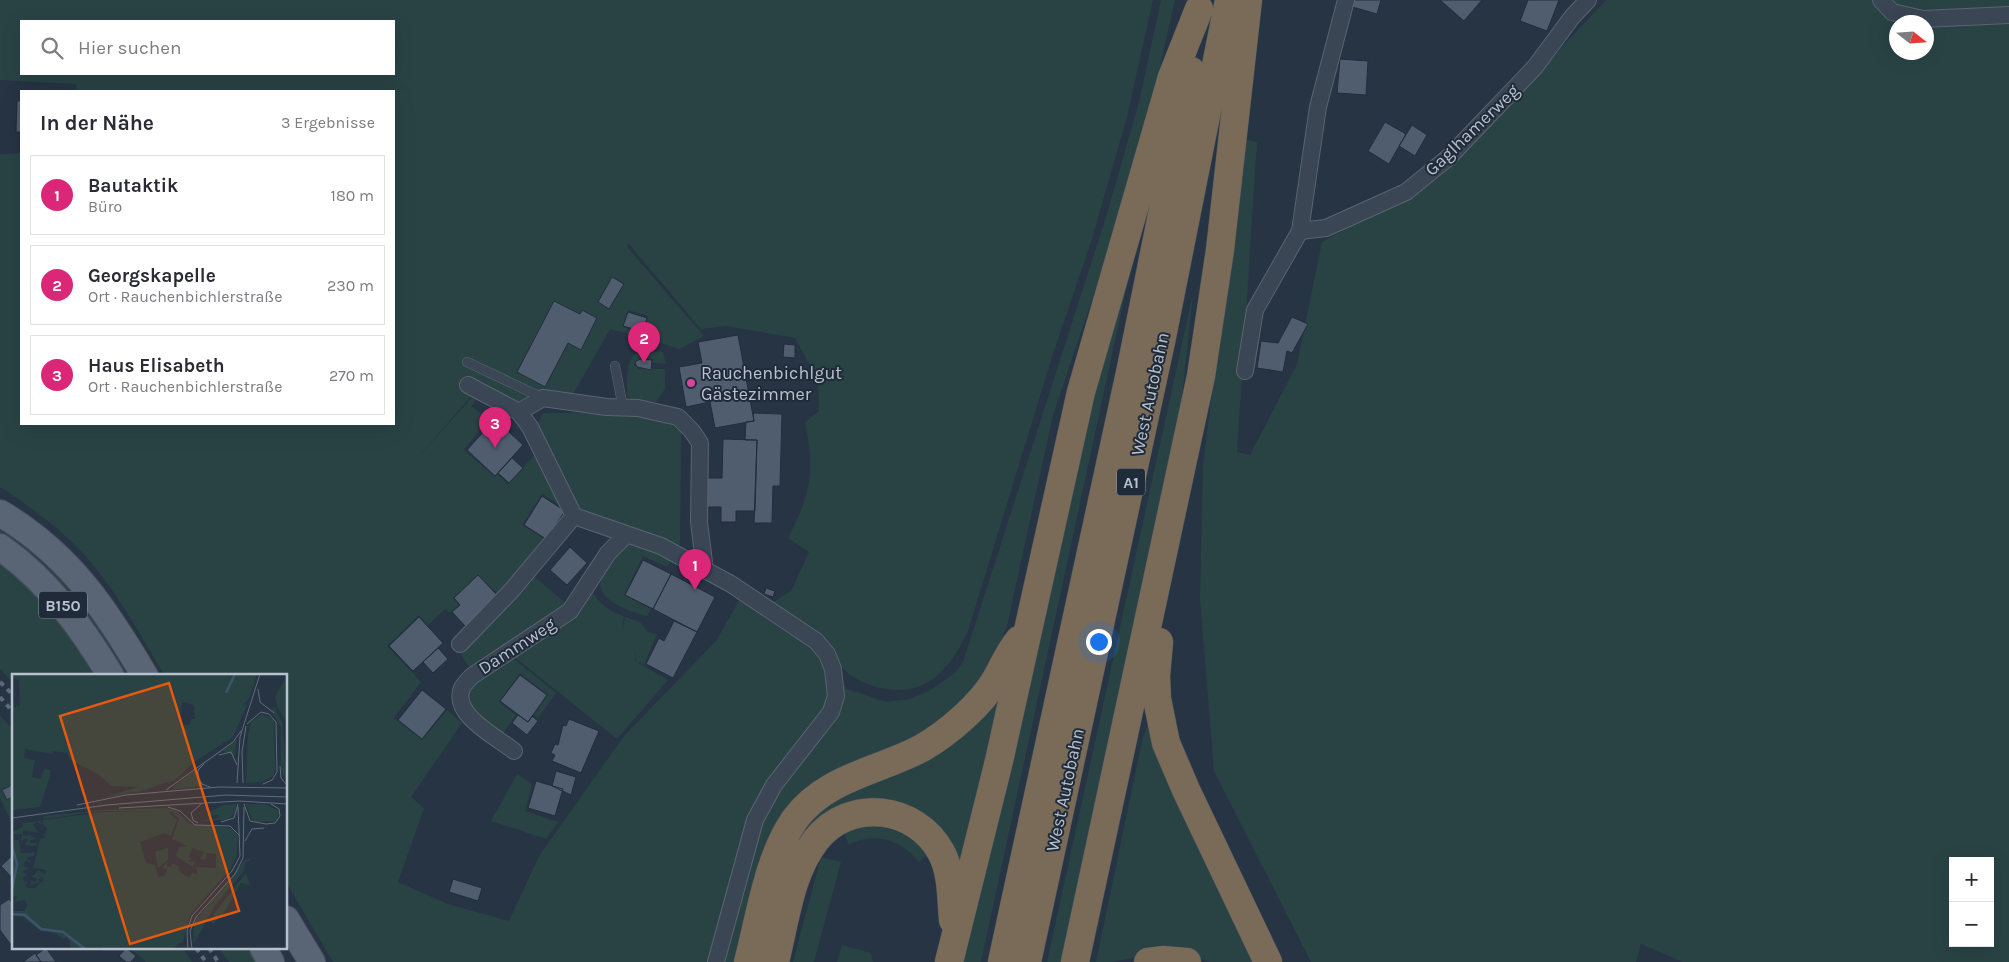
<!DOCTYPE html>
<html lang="de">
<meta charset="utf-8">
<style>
body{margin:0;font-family:Karla,sans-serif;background:#f7f7f7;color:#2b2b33}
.controls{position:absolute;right:15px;bottom:15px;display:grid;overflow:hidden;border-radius:0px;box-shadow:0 5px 20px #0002}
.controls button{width:45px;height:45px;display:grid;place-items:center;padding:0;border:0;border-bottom:1px solid #e1e1e2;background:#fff;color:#2b2b33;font:25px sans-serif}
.compass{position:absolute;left:1889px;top:15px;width:45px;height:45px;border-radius:50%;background:#fff;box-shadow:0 5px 20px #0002;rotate:107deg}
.you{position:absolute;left:1098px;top:641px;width:18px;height:18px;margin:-12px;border:4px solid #fff;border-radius:50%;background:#1a73e8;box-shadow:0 0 0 8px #1a73e833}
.badge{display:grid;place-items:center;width:32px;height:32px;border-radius:50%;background:#db2777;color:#fff;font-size:16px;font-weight:700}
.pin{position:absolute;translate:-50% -41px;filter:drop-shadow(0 1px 2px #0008)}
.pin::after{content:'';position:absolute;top:26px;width:18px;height:15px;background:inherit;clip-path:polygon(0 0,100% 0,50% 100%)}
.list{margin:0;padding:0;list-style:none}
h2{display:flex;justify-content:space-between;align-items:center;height:65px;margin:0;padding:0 20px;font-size:21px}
h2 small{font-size:16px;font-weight:400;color:#7c7c81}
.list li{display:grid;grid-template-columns:32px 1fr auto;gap:15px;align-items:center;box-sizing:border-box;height:80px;margin:0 10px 10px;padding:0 10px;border:1px solid #e1e1e2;border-radius:0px}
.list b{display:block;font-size:19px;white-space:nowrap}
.list p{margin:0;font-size:16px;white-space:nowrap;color:#7c7c81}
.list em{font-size:16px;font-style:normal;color:#7c7c81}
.icon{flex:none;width:28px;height:28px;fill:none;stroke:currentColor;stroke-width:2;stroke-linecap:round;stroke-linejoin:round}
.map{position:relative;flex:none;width:2009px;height:962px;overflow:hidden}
.search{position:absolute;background:#fff;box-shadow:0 5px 20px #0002;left:20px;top:20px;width:375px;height:55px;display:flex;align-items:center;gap:12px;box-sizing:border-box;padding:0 18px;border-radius:0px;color:#7c7c81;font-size:19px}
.panel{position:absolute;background:#fff;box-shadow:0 5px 20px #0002;left:20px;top:90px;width:375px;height:335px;border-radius:0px}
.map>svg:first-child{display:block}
.green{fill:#294345;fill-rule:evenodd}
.building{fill:#4f5d6f;stroke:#222d3b}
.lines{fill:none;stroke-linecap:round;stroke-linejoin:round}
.service-casing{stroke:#5a6471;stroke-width:10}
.minor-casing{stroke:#5a6471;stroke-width:18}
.primary-casing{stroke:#454f5d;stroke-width:28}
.motorway-casing{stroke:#46515e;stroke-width:29}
.service{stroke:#3b4654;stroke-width:9}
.minor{stroke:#3b4654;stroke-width:16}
.primary{stroke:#596574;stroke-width:26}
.motorway{stroke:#7a6b58;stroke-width:28}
.rail{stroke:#5d6a7b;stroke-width:4;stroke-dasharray:5 5;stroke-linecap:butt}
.hotel-dot{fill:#d1479c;stroke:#1f2b39;stroke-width:2}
.labels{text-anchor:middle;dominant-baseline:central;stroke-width:4;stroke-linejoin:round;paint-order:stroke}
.shield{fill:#1f2b39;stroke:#8b94a1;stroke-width:1}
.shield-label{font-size:16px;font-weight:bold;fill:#b9c1cd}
.street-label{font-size:18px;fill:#b9c1cd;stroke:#1f2b39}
.poi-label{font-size:18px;fill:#b9c1cd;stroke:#1f2b39;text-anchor:start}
.inset-river{fill:none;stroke:#3c536d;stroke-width:2.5}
.inset-road{fill:none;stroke:#616c7b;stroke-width:1}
.view{fill:#e8590c;fill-opacity:0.15;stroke:#e8590c;stroke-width:2.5}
.inset-edge{fill:none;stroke:#b9c1cd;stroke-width:2.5}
</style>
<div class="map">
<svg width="2009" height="962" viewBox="0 0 2009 962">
<rect width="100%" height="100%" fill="#263444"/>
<path class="green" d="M0,0H1153L1127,117L1091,242L1052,357L968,631C948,673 923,701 873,686C859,681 845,675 839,662L770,604L791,591L809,552L788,538C811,494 815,470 805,422L819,411L818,381L795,338L726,326L701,329L628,243L627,247L704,336L679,349L642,337L648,316L628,310L623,327L642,333L640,337L610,329L571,398L521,407L480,386L412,464L475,394L478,397L471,406L488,419L464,450L495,477L497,474L508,484L538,451L567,509L542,494L522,525L549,542L499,595L478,575L453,598L459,605L450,613L445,609L428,625L419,615L387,646L421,682L394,718L422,740L447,710L462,723L411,797L424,808L398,882L448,904L509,921L539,856L624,736L716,641L740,599L803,640L847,689L886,702L909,699L929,691L955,673L963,662L1106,217L1139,102L1161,0H1175L1149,116L1110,247L1053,415L1007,626L987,675L948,718L913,741L871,757L759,864L734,962H333L286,882V676H165C140,635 116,590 84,554C59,528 30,506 0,487V151V154L21,153V424H394V91H77L76,84L0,80ZM21,21H394V74H21Z
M1606,0H2009V962H1683L1641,944L1636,962H1311L1214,771L1200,599L1203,465L1244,140L1257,142L1237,452L1250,455L1297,364L1322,242L1439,178ZM1896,22H1926V52H1896ZM1953,861H1990V943H1953Z
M1134,253L981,962H959L1085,427Z
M1193,293L1180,417L1064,962H1047Z
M641,350L663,352L666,364L653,363V359L640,358L635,362L634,365L639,369H665V389L656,402L632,400L627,395C627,380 625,357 641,350Z
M628,412L668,422L681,432L680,545L581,511L538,430V423L543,413Z
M0,530C64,571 91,612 131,676H124L110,650L0,533Z
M627,543L645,546L673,558L667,567L643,556L624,595L651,609L647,616C594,602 584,581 627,543Z
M0,561L39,594L98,676H14V684L0,669Z
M531,574L569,606L472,671L460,653Z
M593,591C599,604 610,612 624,616L621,639L633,648L621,639L625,617L640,622L648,632L657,634L644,665L636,661L635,648V661L668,680L617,739L512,655Z
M510,656L556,693L538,718L534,715L548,695L520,673L499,702L516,715L503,734L468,710V688Z
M1004,681L961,870L880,804L779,875L811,815Z
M1152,712L1259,962H1210L1199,958L1155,954L1112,962H1096L1142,741Z
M0,715L14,731V828L0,798Z
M517,774L532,784L525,811L558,822L546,839L491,821Z
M860,826C888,825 910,833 928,854L919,862C900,839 876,832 849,844L844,834Z
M821,857L841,862L814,962H793Z
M842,945L871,953L873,962H837Z
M130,948H183L192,962H146Z
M219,948H252L260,962H229Z"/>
<path class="building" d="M1350,0H1381L1377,14L1349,6Z
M1440,0H1482L1464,21Z
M1528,0H1559L1547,31L1520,21Z
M1340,59L1368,61L1366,95L1337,93Z
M17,101H21V132H16Z
M1385,122L1406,134L1389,164L1368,151Z
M1412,125L1427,135L1415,156L1399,146Z
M612,277L624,284L609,309L598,302Z
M554,301L580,314L582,310L597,318L581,350L568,343L545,387L517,372Z
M628,312L647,318L643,332L623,326Z
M1292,317L1308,324L1292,353L1287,351L1283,372L1257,368L1261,341L1278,343Z
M738,335L754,421L715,428L710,402L686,407L679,367L702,363L698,342Z
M784,344L795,345V358L783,357Z
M640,359L652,360L651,370L637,367L635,362Z
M753,413L782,414L780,486H773L772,523H754L757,440H745L746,422L754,421Z
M495,419L523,445L495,476L467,450Z
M723,439L757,440L755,511H736V522H721V507H705L706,478H722Z
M512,458L523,468L509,483L498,473Z
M542,496L565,511L546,539L524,525Z
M570,547L587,563L567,585L550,570Z
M643,560L671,574L653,609L625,595Z
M671,574L715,597L697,632L653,609Z
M478,575L498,596L466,627L452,612L460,605L454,598Z
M766,588L775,591L773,597L764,594Z
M419,617L443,643L413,671L389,646Z
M674,621L697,632L673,678L646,664L659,638L664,641Z
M438,648L448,659L433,673L423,662Z
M520,675L547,695L528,722L500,701Z
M422,690L446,709L422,739L398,720Z
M518,715L528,722L532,716L538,721L527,735L512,723Z
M569,719L599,731L581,773L552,761L555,755L551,753L555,744L558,745L563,725L566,726Z
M556,771L576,777L571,795L552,786Z
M536,781L563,789L555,816L528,808Z
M12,785L14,796L7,800L2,790Z
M14,854V880L1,866Z
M453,879L482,888L478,901L449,892Z
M9,899L14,906V943L11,945L0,930V905Z
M46,948L56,962H41L36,955Z
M126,948L136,956L131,962H126L119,956Z
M35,953L41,962H23Z"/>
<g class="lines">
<g class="service-casing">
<path id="service" d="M467,362L543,398
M615,366L623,408"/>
</g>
<g class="minor-casing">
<path id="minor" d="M1881,0L1892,12L1923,19L2009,15
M1300,231L1326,228L1406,192L1449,157L1535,67L1572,17L1588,0
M1245,371L1255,310L1300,231L1318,107L1346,0
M468,385L519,412L543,398L607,407L638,408L678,417L692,431L700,443L699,522L705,570L731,584L816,641L827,654L833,669L836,696L831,712L774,785L755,820L716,962
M519,412L530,427L574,516L661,546L705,570
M460,644L512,590L574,516
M514,751C497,737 451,715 462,688C464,684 469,679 472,676L570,611L608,553L626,535"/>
</g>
<g class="primary-casing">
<path id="primary" d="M0,513C69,554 105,608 145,676
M0,547C48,581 81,626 111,676
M286,919L312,962
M263,948L271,962"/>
</g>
<g class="motorway-casing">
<path id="motorway" d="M1159,642L1156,676L1157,699L1166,743L1186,790L1268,962
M748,962C760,917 768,857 795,819C826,777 879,771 922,748C948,733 981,705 996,679C1004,665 1009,652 1019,640
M775,962C785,922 790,873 816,840C850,797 916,806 941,852C952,872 951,898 953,920
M949,962L999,761L1081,392L1172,77L1199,9
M1002,962L1131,368L1191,71
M1027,962L1162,337L1229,0
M1075,962L1201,376L1220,250L1248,0
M1148,962L1163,960L1187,962"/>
</g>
<use href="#service" class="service"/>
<use href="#minor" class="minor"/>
<use href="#primary" class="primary"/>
<use href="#motorway" class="motorway"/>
<path class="rail" d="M0,682L14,696
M0,697L14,713
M196,948L206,962
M209,948L218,962"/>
</g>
<circle class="hotel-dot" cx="691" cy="383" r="5"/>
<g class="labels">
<g class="shield">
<rect x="1117" y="468.5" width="28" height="27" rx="4"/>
<rect x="39" y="591.5" width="48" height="27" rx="4"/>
</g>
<g class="shield-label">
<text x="1131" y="482">A1</text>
<text x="63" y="605">B150</text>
</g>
<g class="street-label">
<text transform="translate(1472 130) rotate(-44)">Gaglhamerweg</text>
<text transform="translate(1150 394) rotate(-78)">West Autobahn</text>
<text transform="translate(517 646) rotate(-33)">Dammweg</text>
<text transform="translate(1065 790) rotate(-78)">West Autobahn</text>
</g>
<g class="poi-label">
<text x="701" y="373">Rauchenbichlgut<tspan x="701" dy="21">Gästezimmer</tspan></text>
</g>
</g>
<g transform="translate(12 674)">
<rect width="275" height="275" fill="#263444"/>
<path d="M0,0L156,1L245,0L237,25L231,30L235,31L221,63L182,88L163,106L129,117L90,124L126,113L99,112L88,101L58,86L55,79L41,77V80L13,75L12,84L23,86L20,103L28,105L33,94L38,96V102L28,133L0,136V33L8,32L7,6L0,4ZM170,28L182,31L183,45H179L178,51H168ZM275,1V48L266,34L263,23ZM262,33L270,48L275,110L269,96V54L260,37ZM250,40L262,46L263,95L261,102L249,108L234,109L236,60L239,48ZM225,65L223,82L211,77L185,96L192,112L162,115L161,113ZM224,130L222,140L215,146L186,147L207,144L206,141L196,142V138L212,131ZM234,130H253L267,137L264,147L241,148ZM154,134L166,138L178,150L219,154L226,162L225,180L219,194L178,241L171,269H167L161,275H60L55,263L51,265L43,259L29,257L11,243L0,242V237H13L15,231L13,226L3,228L5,222H0V158L11,153V149L29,147V151L25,148L21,151L27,159L11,156V162L18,161L25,165L18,166V169H25L24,172L13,171L16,165H11L9,170L10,160H2V166H7L9,179L23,178L22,182L14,184L20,188L13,187L12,192L18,195L10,197L15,201L11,203L12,208H16L13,211L15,214H23L32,205L29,203L26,206L28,208L18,212L19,206L24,208L25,204L19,203L27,196L33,201L35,196L21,194L28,165L34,163L29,160H33L35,154L30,150L31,146L92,138H145L90,137L32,145L31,142L91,136ZM156,138H161L167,145L160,165L175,172L167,173L164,182L181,193L183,188L176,187L180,185L177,183L180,174L192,178L188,185L194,186V179L204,180V194L184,193L186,200L180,199L177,204L166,196L168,193L160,189L159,193L155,192L156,188L150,193L155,196L153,202L146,203L143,191L134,189L128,168L152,159L159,162L165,146ZM156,174V186L146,194L143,178ZM241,184L233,189L232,197L204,230L181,271L182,248L233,186ZM234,199L238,211L229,209L212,239L201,250L198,247L204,237Z" fill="#294345" fill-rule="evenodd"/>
<path class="inset-river" d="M214,19L223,0M0,172L5,190L0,216M0,240L13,241L29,255L51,258L73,275M90,275H118"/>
<path class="inset-road" d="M246,15L248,28L262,39M235,50L249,38L257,40L264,48L265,98L260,106L251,110M207,81L219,78L225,91M192,90L186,96V104L190,110L198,113M268,92L269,104L275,111M225,109L228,63L248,0M231,109L230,78L234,52M154,116L221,68L229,57M232,130L238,147L254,150L263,149L268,142L267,135L259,130M65,131L114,121L207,113L275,114M156,133L168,137L183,151L218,152L228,162M107,134L228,127L275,130M0,144L95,131L214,121L275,123M209,148L222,144L226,130M186,149L181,146L179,139L189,130M233,167L240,155L252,154M176,275L175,257L180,242L220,197L228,182L226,133M180,275L178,257L184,243L223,200L231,184L232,133"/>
<path class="view" d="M157,9L227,237L118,270L48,42Z"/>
<rect width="275" height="275" class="inset-edge"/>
</g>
</svg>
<div class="controls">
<button>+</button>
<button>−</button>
</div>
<svg class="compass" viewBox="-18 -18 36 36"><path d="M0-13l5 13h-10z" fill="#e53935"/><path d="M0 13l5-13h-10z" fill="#7c7c81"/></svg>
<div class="you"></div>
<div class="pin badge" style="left:695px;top:590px">1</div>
<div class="pin badge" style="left:644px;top:363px">2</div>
<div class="pin badge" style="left:495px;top:448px">3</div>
<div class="search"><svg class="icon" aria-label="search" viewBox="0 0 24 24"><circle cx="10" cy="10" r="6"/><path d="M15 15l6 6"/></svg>Hier suchen</div>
<section class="panel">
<h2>In der Nähe<small>3 Ergebnisse</small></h2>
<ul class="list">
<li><span class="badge">1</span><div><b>Bautaktik</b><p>Büro</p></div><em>180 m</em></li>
<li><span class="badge">2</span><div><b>Georgskapelle</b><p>Ort · Rauchenbichlerstraße</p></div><em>230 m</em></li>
<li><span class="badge">3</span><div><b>Haus Elisabeth</b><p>Ort · Rauchenbichlerstraße</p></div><em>270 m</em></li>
</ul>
</section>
</div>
